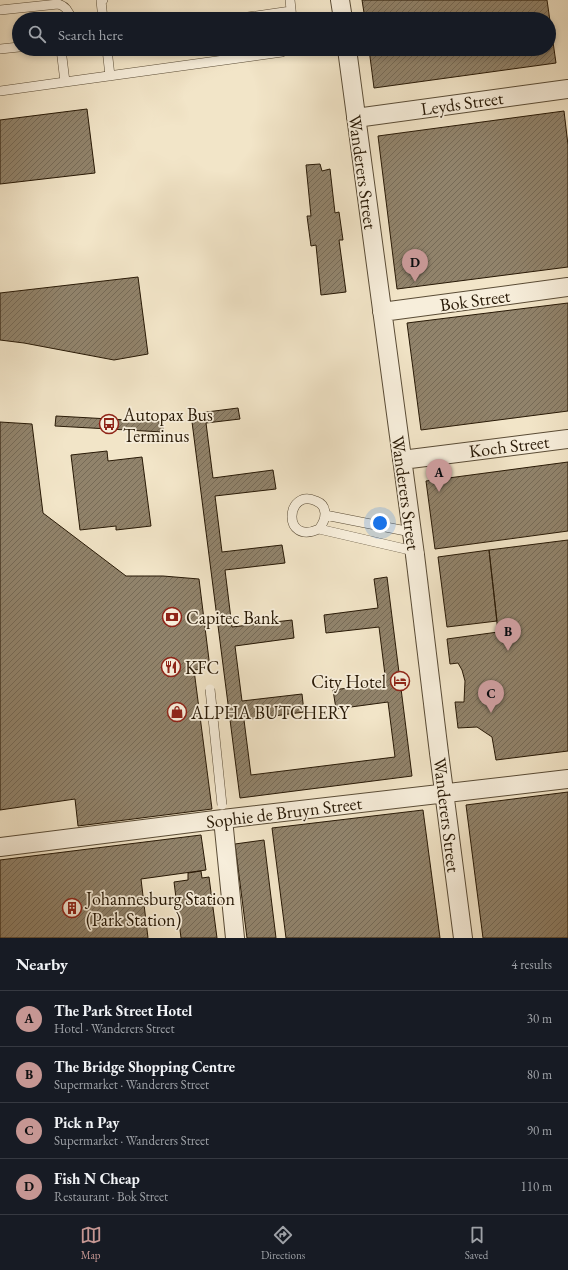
<!DOCTYPE html>
<meta charset="utf-8">
<style>
body{margin:0;font-family:"EB Garamond",serif;background:#242831;color:#f1f3f6}
.you{position:absolute;left:380px;top:523px;width:14px;height:14px;margin:-10px;border:3px solid #fff;border-radius:50%;background:#1a73e8;box-shadow:0 0 0 6px #1a73e833}
.badge{display:grid;place-items:center;width:26px;height:26px;border-radius:50%;background:#c59692;color:#111;font-size:13px;font-weight:700}
.pin{position:absolute;translate:-50% -33px;filter:drop-shadow(0 1px 2px #0008)}
.pin::after{content:'';position:absolute;top:21px;width:14px;height:12px;background:inherit;clip-path:polygon(0 0,100% 0,50% 100%)}
.list{margin:0;padding:0;list-style:none}
h2{display:flex;justify-content:space-between;align-items:center;height:52px;margin:0;padding:0 16px;font-size:17px}
h2 small{font-size:13px;font-weight:400;color:#9ea1a6}
.list li{display:grid;grid-template-columns:26px 1fr auto;gap:12px;align-items:center;box-sizing:border-box;height:56px;padding:0 16px;border-top:1px solid #363941}
.list b{display:block;font-size:15px;white-space:nowrap}
.list p{margin:0;font-size:13px;white-space:nowrap;color:#9ea1a6}
.list em{font-size:13px;font-style:normal;color:#9ea1a6}
.icon{flex:none;width:22px;height:22px;fill:none;stroke:currentColor;stroke-width:2;stroke-linecap:round;stroke-linejoin:round}
.map{position:relative;flex:none;width:568px;height:938px;overflow:hidden}
.search{position:absolute;background:#171b24;box-shadow:0 2px 6px #0003;left:12px;right:12px;top:12px;height:44px;display:flex;align-items:center;gap:10px;box-sizing:border-box;padding:0 14px;border-radius:22px;color:#9ea1a6;font-size:15px}
.sheet{height:276px;background:#171b24}
nav{display:flex;justify-content:space-around;align-items:center;box-sizing:border-box;height:56px;border-top:1px solid #363941;background:#171b24;font-size:11px;color:#9ea1a6}
nav a{display:grid;justify-items:center;gap:2px}
nav .on{color:#c59692}
.map>svg:first-child{display:block}
.building{fill:url(#building-hatch);stroke:#281906}
.lines{fill:none;stroke-linecap:round;stroke-linejoin:round}
.service-casing{stroke:#5a4c36;stroke-width:10}
.minor-casing{stroke:#5a4c36;stroke-width:20}
.service{stroke:#f7eedb;stroke-width:9}
.minor{stroke:#f7eedb;stroke-width:18}
.service-bridge-casing{stroke:#5a4c36;stroke-width:10;stroke-linecap:butt}
.minor-bridge-casing{stroke:#5a4c36;stroke-width:20;stroke-linecap:butt}
.service-bridge{stroke:#f7eedb;stroke-width:9}
.minor-bridge{stroke:#f7eedb;stroke-width:18}
.labels{text-anchor:middle;dominant-baseline:central;stroke-width:3.5;stroke-linejoin:round;paint-order:stroke}
.street-label{font-size:18px;fill:#281906;stroke:#f7eedb}
.poi-label{font-size:18px;fill:#281906;stroke:#f7eedb;text-anchor:start}
</style>
<div class="map">
<svg width="568" height="938" viewBox="0 0 568 938">
<defs>
<pattern id="building-hatch" width="6" height="6" patternUnits="userSpaceOnUse"><rect width="6" height="6" fill="#91836b"/><path d="M-1 1l2-2M0 6l6-6M5 7l2-2" fill="none" stroke="#766a56"/></pattern>
</defs>
<rect width="100%" height="100%" fill="#f2e5c8"/>
<filter id="stains"><feTurbulence type="fractalNoise" baseFrequency=".005" numOctaves="4"/><feColorMatrix values="0 0 0 0 .2 0 0 0 0 .09 0 0 0 0 .02 0 0 0 .5 -.17"/></filter>
<radialGradient id="worn" r=".72"><stop offset=".6" stop-color="#630" stop-opacity="0"/><stop offset="1" stop-color="#630" stop-opacity=".3"/></radialGradient>
<path class="building" d="M362,0H547L556,63L374,88L369,49H549V19H365Z
M87,109L95,173L0,184V120Z
M564,111L568,145V267L397,289L378,136Z
M320,164L322,171L330,169L335,213L339,212L343,240H339L346,292L321,295L316,245L311,246L307,216H311L306,165Z
M138,277L148,354L114,360L24,343L0,340V293Z
M568,303V411L421,430L407,323Z
M238,408L240,419L206,423L213,478L273,470L276,489L215,496L222,552L282,545L285,563L225,570L232,627L292,620L294,638L235,646L242,701L302,694L304,712L244,720L251,775L395,757L388,702L336,709L333,690L386,683L379,627L326,633L324,615L378,608L374,579L387,577L412,776L240,798L191,414Z
M56,416L163,422V432L55,426Z
M0,422L32,424L43,513L126,576H163L199,579L210,668L194,670L212,809L78,826L75,799L0,810Z
M107,451L108,461L142,457L151,526L116,530V526L80,530L71,455Z
M568,462V531L435,549L426,481Z
M568,540V751L496,760L492,737L477,727L458,728L455,702H464L465,681L462,670L458,663L450,664L447,639L498,632L489,550Z
M489,550L497,621L447,627L438,557Z
M568,792V938H483L466,805Z
M423,810L440,938H286L272,828Z
M201,835L206,870L141,879L148,938H0V860Z
M264,840L276,938H247L235,844Z
M201,871L202,878L209,877L217,938H181L174,882L188,880V873Z"/>
<g class="lines">
<g class="service-casing">
<path id="service" d="M103,0L101,1L103,19
M290,0L292,19
M0,10L58,4C66,6 69,11 71,19
M234,19L291,11
M0,49L19,47
M107,49L110,76
M65,82L282,52L287,49
M0,91L65,82L61,49
M325,515L411,532
M319,529C326,520 329,506 316,501C286,487 281,546 319,529L414,551"/>
</g>
<g class="minor-casing">
<path id="minor" d="M340,0L343,19
M347,49L415,555
M356,118L568,89
M382,312L568,287
M402,460L568,439
M439,753L463,938
M223,819L235,938
M0,847L223,819L568,779"/>
</g>
<use href="#service" class="service"/>
<use href="#minor" class="minor"/>
<g class="service-bridge-casing">
<path id="service-bridge" d="M210,689L222,805"/>
</g>
<g class="minor-bridge-casing">
<path id="minor-bridge" d="M415,555L439,753"/>
</g>
<use href="#service-bridge" class="service-bridge"/>
<use href="#minor-bridge" class="minor-bridge"/>
</g>
<defs>
<g id="bus-ring" transform="scale(1)"><circle r="9.5" fill="#f7eedb" stroke="#8f2418" stroke-width="1.5"/><path d="M-5-6H5V4H4V6H2V4H-2V6H-4V4H-5ZM-3.5-4V0h7V-4ZM-3.5 1.2v1.5H-2V1.2ZM2 1.2v1.5H3.5V1.2Z" fill="#8f2418"/></g>
<g id="bank-ring" transform="scale(1)"><circle r="9.5" fill="#f7eedb" stroke="#8f2418" stroke-width="1.5"/><path d="M-6-4H6V4H-6ZM0-2.3a2.3 2.3 0 1 0 0 4.6a2.3 2.3 0 1 0 0-4.6Z" fill="#8f2418"/></g>
<g id="restaurant-ring" transform="scale(1)"><circle r="9.5" fill="#f7eedb" stroke="#8f2418" stroke-width="1.5"/><path d="M-5-6h1v4h1v-4h1v4h1v-4h1v5L-1.5 .5V6h-2V.5L-5-1ZM5-6V6H3V1.5H1.5Q1.5-4 5-6Z" fill="#8f2418"/></g>
<g id="hotel-ring" transform="scale(1)"><circle r="9.5" fill="#f7eedb" stroke="#8f2418" stroke-width="1.5"/><path d="M-6-4.5h1.5V1H6V5H4.5V3h-9V5H-6ZM-4 0a1.8 1.8 0 1 1 3.6 0ZM.5 0V-2.5h3Q6-2.5 6 0Z" fill="#8f2418"/></g>
<g id="shop-ring" transform="scale(1)"><circle r="9.5" fill="#f7eedb" stroke="#8f2418" stroke-width="1.5"/><path d="M-5-2.5h2.3a2.7 3.5 0 0 1 5.4 0H5L5.5 6h-11ZM-1.5-2.5h3a1.5 2.3 0 0 0-3 0Z" fill="#8f2418"/></g>
<g id="building-ring" transform="scale(1)"><circle r="9.5" fill="#f7eedb" stroke="#8f2418" stroke-width="1.5"/><path d="M-4-6H4V6H1V3H-1V6H-4ZM-2.5-4.3h1.7v1.8h-1.7ZM.8-4.3h1.7v1.8H.8ZM-2.5-1h1.7V.8h-1.7ZM.8-1h1.7V.8H.8Z" fill="#8f2418"/></g>
</defs>
<g fill-rule="evenodd">
<use href="#bus-ring" x="109" y="424"/>
<use href="#bank-ring" x="172" y="617"/>
<use href="#restaurant-ring" x="171" y="667"/>
<use href="#hotel-ring" x="400" y="681"/>
<use href="#shop-ring" x="177" y="712"/>
<use href="#building-ring" x="72" y="908"/>
</g>
<g class="labels">
<g class="street-label">
<text transform="translate(462 103) rotate(-8)">Leyds Street</text>
<text transform="translate(363 172) rotate(82)">Wanderers Street</text>
<text transform="translate(475 300) rotate(-8)">Bok Street</text>
<text transform="translate(509 446) rotate(-7)">Koch Street</text>
<text transform="translate(406 493) rotate(82)">Wanderers Street</text>
<text transform="translate(284 812) rotate(-7)">Sophie de Bruyn Street</text>
<text transform="translate(447 815) rotate(83)">Wanderers Street</text>
</g>
<g class="poi-label">
<text x="123" y="414">Autopax Bus<tspan x="123" dy="21">Terminus</tspan></text>
<text x="186" y="617">Capitec Bank</text>
<text x="185" y="667">KFC</text>
<text x="386" y="681" text-anchor="end">City Hotel</text>
<text x="191" y="712">ALPHA BUTCHERY</text>
<text x="86" y="898">Johannesburg Station<tspan x="86" dy="21">(Park Station)</tspan></text>
</g>
</g>
<rect width="100%" height="100%" filter="url(#stains)"/>
<rect width="100%" height="100%" fill="url(#worn)"/>
</svg>
<div class="you"></div>
<div class="pin badge" style="left:439px;top:492px">A</div>
<div class="pin badge" style="left:508px;top:651px">B</div>
<div class="pin badge" style="left:491px;top:713px">C</div>
<div class="pin badge" style="left:415px;top:282px">D</div>
<div class="search"><svg class="icon" aria-label="search" viewBox="0 0 24 24"><circle cx="10" cy="10" r="6"/><path d="M15 15l6 6"/></svg>Search here</div>
</div>
<section class="sheet">
<h2>Nearby<small>4 results</small></h2>
<ul class="list">
<li><span class="badge">A</span><div><b>The Park Street Hotel</b><p>Hotel · Wanderers Street</p></div><em>30 m</em></li>
<li><span class="badge">B</span><div><b>The Bridge Shopping Centre</b><p>Supermarket · Wanderers Street</p></div><em>80 m</em></li>
<li><span class="badge">C</span><div><b>Pick n Pay</b><p>Supermarket · Wanderers Street</p></div><em>90 m</em></li>
<li><span class="badge">D</span><div><b>Fish N Cheap</b><p>Restaurant · Bok Street</p></div><em>110 m</em></li>
</ul>
</section>
<nav>
<a class="on"><svg class="icon" aria-label="map" viewBox="0 0 24 24"><path d="M3 6l6-2 6 2 6-2v14l-6 2-6-2-6 2zM9 4v14M15 6v14"/></svg>Map</a>
<a><svg class="icon" aria-label="directions" viewBox="0 0 24 24"><path d="M12 3l9 9-9 9-9-9zM9 14v-3h6M13 9l2 2-2 2"/></svg>Directions</a>
<a><svg class="icon" aria-label="saved" viewBox="0 0 24 24"><path d="M7 4h10v16l-5-4-5 4z"/></svg>Saved</a>
</nav>
